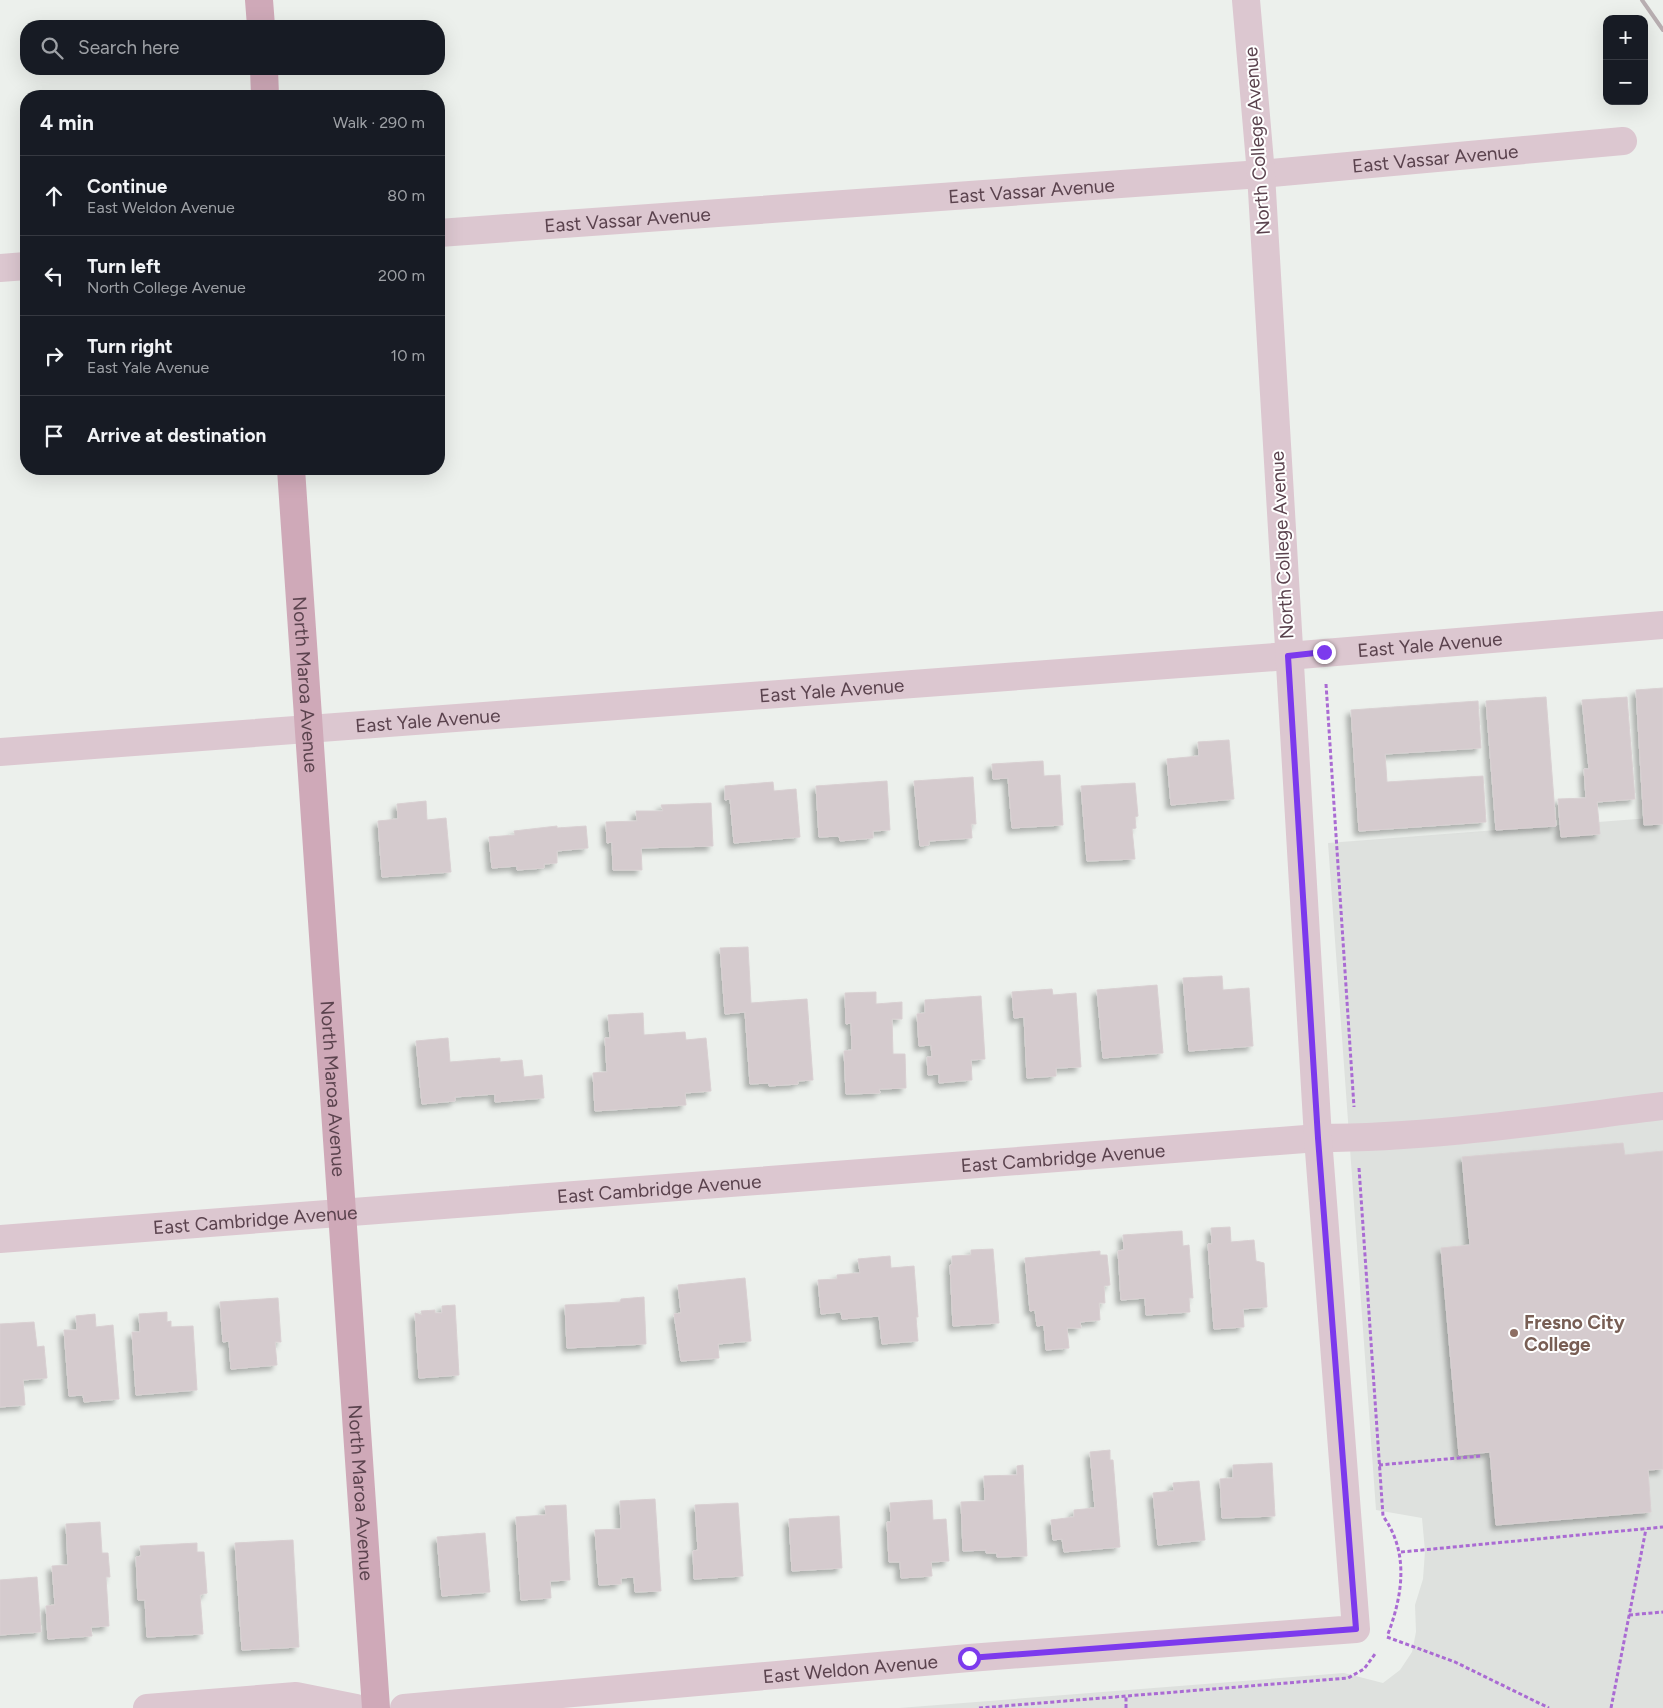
<!DOCTYPE html>
<meta charset="utf-8">
<style>
body{margin:0;font-family:Figtree,sans-serif;background:#242831;color:#f1f3f6}
.controls{position:absolute;right:15px;top:15px;display:grid;overflow:hidden;border-radius:10px;box-shadow:0 5px 20px #0002}
.controls button{width:45px;height:45px;display:grid;place-items:center;padding:0;border:0;border-bottom:1px solid #363941;background:#171b24;color:#f1f3f6;font:25px sans-serif}
.stop{position:absolute;width:15px;height:15px;margin:-11px;border:4px solid #7c3aed;border-radius:50%;background:#fff}
.stop.end{background:#7c3aed;border-color:#fff;box-shadow:0 1px 5px #0008}
.list{margin:0;padding:0;list-style:none}
h2{display:flex;justify-content:space-between;align-items:center;height:65px;margin:0;padding:0 20px;font-size:21px}
h2 small{font-size:16px;font-weight:400;color:#9ea1a6}
.list li{display:grid;grid-template-columns:32px 1fr auto;gap:15px;align-items:center;box-sizing:border-box;height:80px;padding:0 20px;border-top:1px solid #363941}
.list b{display:block;font-size:19px;white-space:nowrap}
.list p{margin:0;font-size:16px;white-space:nowrap;color:#9ea1a6}
.list em{font-size:16px;font-style:normal;color:#9ea1a6}
.icon{flex:none;width:28px;height:28px;fill:none;stroke:currentColor;stroke-width:2;stroke-linecap:round;stroke-linejoin:round}
.map{position:relative;flex:none;width:1663px;height:1708px;overflow:hidden}
.search{position:absolute;background:#171b24;box-shadow:0 5px 20px #0002;left:20px;top:20px;width:425px;height:55px;display:flex;align-items:center;gap:12px;box-sizing:border-box;padding:0 18px;border-radius:20px;color:#9ea1a6;font-size:19px}
.panel{position:absolute;background:#171b24;box-shadow:0 5px 20px #0002;left:20px;top:90px;width:425px;height:385px;border-radius:20px}
.map>svg:first-child{display:block}
.education{fill:#dee1de}
.building{fill:#d5cbce;stroke:#d9d0d2;filter:url(#shadow)}
.lines{fill:none;stroke-linecap:round;stroke-linejoin:round}
.path{stroke:#aa6bd3;stroke-width:3;stroke-dasharray:4 2.5;stroke-linecap:butt}
.minor{stroke:#dcc7d0;stroke-width:28}
.major{stroke:#cfa9b8;stroke-width:28}
.rail{stroke:#b8aeb1;stroke-width:4}
.route{stroke:#7c3aed;stroke-width:6}
.education-dot{fill:#8d6e63;stroke:#fff;stroke-width:2}
.labels{text-anchor:middle;dominant-baseline:central;stroke-width:4;stroke-linejoin:round;paint-order:stroke}
.street-label{font-size:19px;fill:#5b434e;stroke:#fff}
.education-label{font-size:19px;font-weight:bold;fill:#785e54;stroke:#fff;text-anchor:start}
</style>
<div class="map">
<svg width="1663" height="1708" viewBox="0 0 1663 1708">
<defs>
<filter id="shadow"><feDropShadow dx="-4.5" dy="4.5" stdDeviation="2.5" flood-color="#0004"/></filter>
</defs>
<rect width="100%" height="100%" fill="#ecf0ec"/>
<path class="education" d="M1663,817V1708H899L1344,1673L1383,1683L1400,1670L1412,1652L1416,1632L1415,1605L1423,1579L1425,1551L1422,1518L1376,1510L1328,843Z"/>
<path class="building" d="M1663,688V824L1644,825L1636,690Z
M1546,697L1556,826L1496,830L1486,701Z
M1627,697L1635,799L1597,802L1600,834L1561,837L1558,799L1586,798L1584,769H1589L1582,700Z
M1478,701L1481,748L1385,754L1387,782L1483,776L1486,822L1359,831L1351,710Z
M1229,740L1234,799L1171,805L1167,759L1199,756L1198,742Z
M1043,761L1044,776L1060,775L1063,825L1012,828L1008,778L993,779L992,764Z
M973,777L976,824H971L972,838L929,841V845L920,846L914,781Z
M887,781L890,830L873,831V838L840,841L839,836L819,837L816,786Z
M773,782L774,791L796,789L800,837L734,843L730,799L725,800V786Z
M1135,783L1138,816L1135,817L1136,828L1132,829L1135,859L1087,861L1081,786Z
M426,801L427,820L446,818L451,872L382,877L378,821L398,819L397,804Z
M711,803L713,846L641,848L642,870H613L612,842L607,843L606,822L637,821L636,811H663L661,805Z
M557,826V828L586,826L588,848L557,851V863L544,864V868L517,870V866L492,868L489,837L515,835L514,831Z
M748,947L751,1003L807,999L813,1080L798,1081V1084L769,1086V1083L750,1084L745,1012L725,1014L720,948Z
M1222,976L1223,990L1249,988L1253,1046L1189,1051L1183,978Z
M1157,985L1163,1053L1103,1058L1097,990Z
M1052,989L1053,995L1076,993L1081,1067L1056,1068V1076L1027,1078L1024,1017L1014,1018L1012,992Z
M876,992V1004L902,1002V1019H892L893,1054H905L906,1088L879,1089L880,1093L846,1094L844,1051L852,1050L851,1023L846,1024L845,993Z
M981,996L985,1059L971,1060L972,1080L939,1083V1074L928,1075L927,1057H932L931,1045L919,1046L917,1014L925,1013V1000Z
M643,1013L644,1035L685,1032L686,1040L706,1038L711,1091L685,1093L686,1105L595,1111L593,1073L607,1072L605,1038H610L608,1015Z
M448,1038L450,1062L500,1058V1062L522,1060L524,1077L542,1075L544,1098L495,1102V1094L455,1097V1101L422,1104L416,1041Z
M1623,1143L1625,1155L1663,1151V1469L1648,1470L1651,1512L1496,1525L1490,1452L1459,1455L1441,1248L1470,1245L1462,1157Z
M1230,1227L1231,1242L1254,1240L1256,1261L1264,1263L1267,1307L1243,1309L1244,1327L1214,1329L1208,1244H1212L1211,1228Z
M1182,1231L1183,1246L1189,1245L1193,1298H1189L1190,1312L1146,1315L1145,1298L1121,1300L1118,1251L1124,1250L1123,1235Z
M993,1249L999,1323L953,1326L950,1265H952V1256L971,1255V1250Z
M1100,1251V1255H1107L1110,1285L1104,1286L1105,1303H1099L1100,1320L1080,1322L1081,1328H1067L1069,1348L1046,1350L1044,1325L1037,1326L1035,1310L1030,1311L1025,1258Z
M890,1256L891,1268L914,1266L918,1317H916L918,1341L882,1344L879,1316L842,1319L841,1312L821,1314L818,1280L837,1279V1275L860,1273L858,1259Z
M745,1278L751,1341L718,1344L719,1358L681,1361L674,1314L681,1313L678,1285Z
M644,1297L646,1344L567,1348L565,1305L620,1302L621,1299Z
M278,1298L281,1342H275L277,1365L231,1369L229,1341L223,1342L220,1302Z
M455,1305L459,1375L419,1378L415,1313L422,1315L421,1311L435,1310V1313H442V1306Z
M167,1312V1322L171,1321V1327L193,1326L197,1390L136,1395L132,1332H140L139,1314Z
M95,1314L96,1327L113,1325L119,1399L84,1402L83,1395L69,1396L64,1330H77L76,1316Z
M34,1322L37,1347L44,1346L47,1378L23,1380L25,1405L0,1407V1324Z
M1110,1450V1460H1113L1120,1547L1064,1552L1062,1539L1053,1540L1051,1520L1074,1517V1510L1095,1508L1090,1452Z
M1272,1463L1275,1516L1222,1518L1220,1479L1233,1478V1465Z
M1023,1465L1027,1556L997,1557V1553H986V1550L963,1551L961,1502L985,1501L984,1476L1017,1475V1466Z
M1199,1481L1205,1540L1158,1545L1153,1493L1174,1491L1173,1483Z
M655,1499L661,1591L635,1592L634,1577L621,1578V1584L599,1585L595,1530L621,1529L620,1501Z
M932,1500L933,1520L946,1519L949,1561L931,1562L932,1576L901,1578L900,1562H889L887,1522H891L890,1503Z
M738,1503L743,1576L694,1579L693,1551L698,1550L695,1505Z
M566,1505L570,1580L550,1581L551,1598L521,1600L516,1517L546,1515L545,1506Z
M839,1516L842,1568L792,1571L789,1519Z
M100,1522L102,1553H108L110,1577H106L109,1626L91,1627L92,1636L48,1639L46,1606L55,1605L52,1566L68,1565L66,1524Z
M485,1533L490,1592L442,1596L437,1537Z
M293,1540L299,1647L242,1650L235,1543Z
M197,1543V1552H204L207,1593L200,1595L203,1634L147,1637L145,1600H138L136,1557L141,1556L140,1546Z
M37,1577L41,1632L0,1635V1580Z"/>
<g class="lines">
<path class="path" d="M1326,684L1354,1107
M1359,1168L1383,1516C1409,1552 1403,1594 1388,1634
M1379,1465L1481,1456
M1401,1552L1663,1527
M1629,1615L1663,1612
M1387,1637L1455,1662L1549,1708
M979,1708L1348,1678L1364,1669L1375,1654
M1126,1708V1696
M1611,1708L1646,1529"/>
<g class="minor">
<path id="s1" d="M439,233L1261,174L1623,141"/>
<path d="M0,268L26,266"/>
<path id="s2" d="M0,752L1288,656L1663,625"/>
<path id="s3" d="M0,1239L1318,1138C1434,1138 1548,1120 1663,1106"/>
<path d="M147,1708L296,1696L356,1708"/>
<path id="s4" d="M404,1708L969,1658L1356,1629L1318,1138L1261,174L1246,0"/>
</g>
<g class="major">
<path d="M259,0L261,26"/>
<path d="M264,69L265,96"/>
<path id="s5" d="M291,469L376,1708"/>
</g>
<path class="rail" d="M1642,0L1663,30"/>
</g>
<g class="lines">
<path class="route" d="M969,1658L1356,1629L1318,1138L1288,656L1324,652"/>
</g>
<circle class="education-dot" cx="1514" cy="1333" r="5"/>
<g class="labels">
<g class="street-label">
<text transform="translate(1257 141) rotate(-94)">North College Avenue</text>
<text stroke="none"><textPath href="#s1" startOffset="999">East Vassar Avenue</textPath></text>
<text stroke="none"><textPath href="#s1" startOffset="594">East Vassar Avenue</textPath></text>
<text stroke="none"><textPath href="#s1" startOffset="189">East Vassar Avenue</textPath></text>
<text transform="translate(1282 545) rotate(-93)">North College Avenue</text>
<text stroke="none"><textPath href="#s2" startOffset="1434">East Yale Avenue</textPath></text>
<text stroke="none"><textPath href="#s5" startOffset="216">North Maroa Avenue</textPath></text>
<text stroke="none"><textPath href="#s2" startOffset="834">East Yale Avenue</textPath></text>
<text stroke="none"><textPath href="#s2" startOffset="429">East Yale Avenue</textPath></text>
<text stroke="none"><textPath href="#s5" startOffset="621">North Maroa Avenue</textPath></text>
<text stroke="none"><textPath href="#s3" startOffset="1066">East Cambridge Avenue</textPath></text>
<text stroke="none"><textPath href="#s3" startOffset="661">East Cambridge Avenue</textPath></text>
<text stroke="none"><textPath href="#s3" startOffset="256">East Cambridge Avenue</textPath></text>
<text stroke="none"><textPath href="#s5" startOffset="1026">North Maroa Avenue</textPath></text>
<text stroke="none"><textPath href="#s4" startOffset="448">East Weldon Avenue</textPath></text>
</g>
<g class="education-label">
<text x="1524" y="1322">Fresno City<tspan x="1524" dy="22">College</tspan></text>
</g>
</g>
</svg>
<div class="controls">
<button>+</button>
<button>−</button>
</div>
<div class="stop" style="left:969px;top:1658px"></div>
<div class="stop end" style="left:1324px;top:652px"></div>
<div class="search"><svg class="icon" aria-label="search" viewBox="0 0 24 24"><circle cx="10" cy="10" r="6"/><path d="M15 15l6 6"/></svg>Search here</div>
<section class="panel">
<h2>4 min<small>Walk · 290 m</small></h2>
<ul class="list">
<li><svg class="icon" aria-label="ahead" viewBox="0 0 24 24"><path d="M12 20V5M6 11l6-6 6 6"/></svg><div><b>Continue</b><p>East Weldon Avenue</p></div><em>80 m</em></li>
<li><svg class="icon" aria-label="left" viewBox="0 0 24 24"><path d="M17 20v-9H6M10 6l-5 5 5 5"/></svg><div><b>Turn left</b><p>North College Avenue</p></div><em>200 m</em></li>
<li><svg class="icon" aria-label="right" viewBox="0 0 24 24"><path d="M7 20v-9h11M14 6l5 5-5 5"/></svg><div><b>Turn right</b><p>East Yale Avenue</p></div><em>10 m</em></li>
<li><svg class="icon" aria-label="arrive" viewBox="0 0 24 24"><path d="M6 21V4h12l-3 4 3 4H6"/></svg><div><b>Arrive at destination</b></div></li>
</ul>
</section>
</div>
